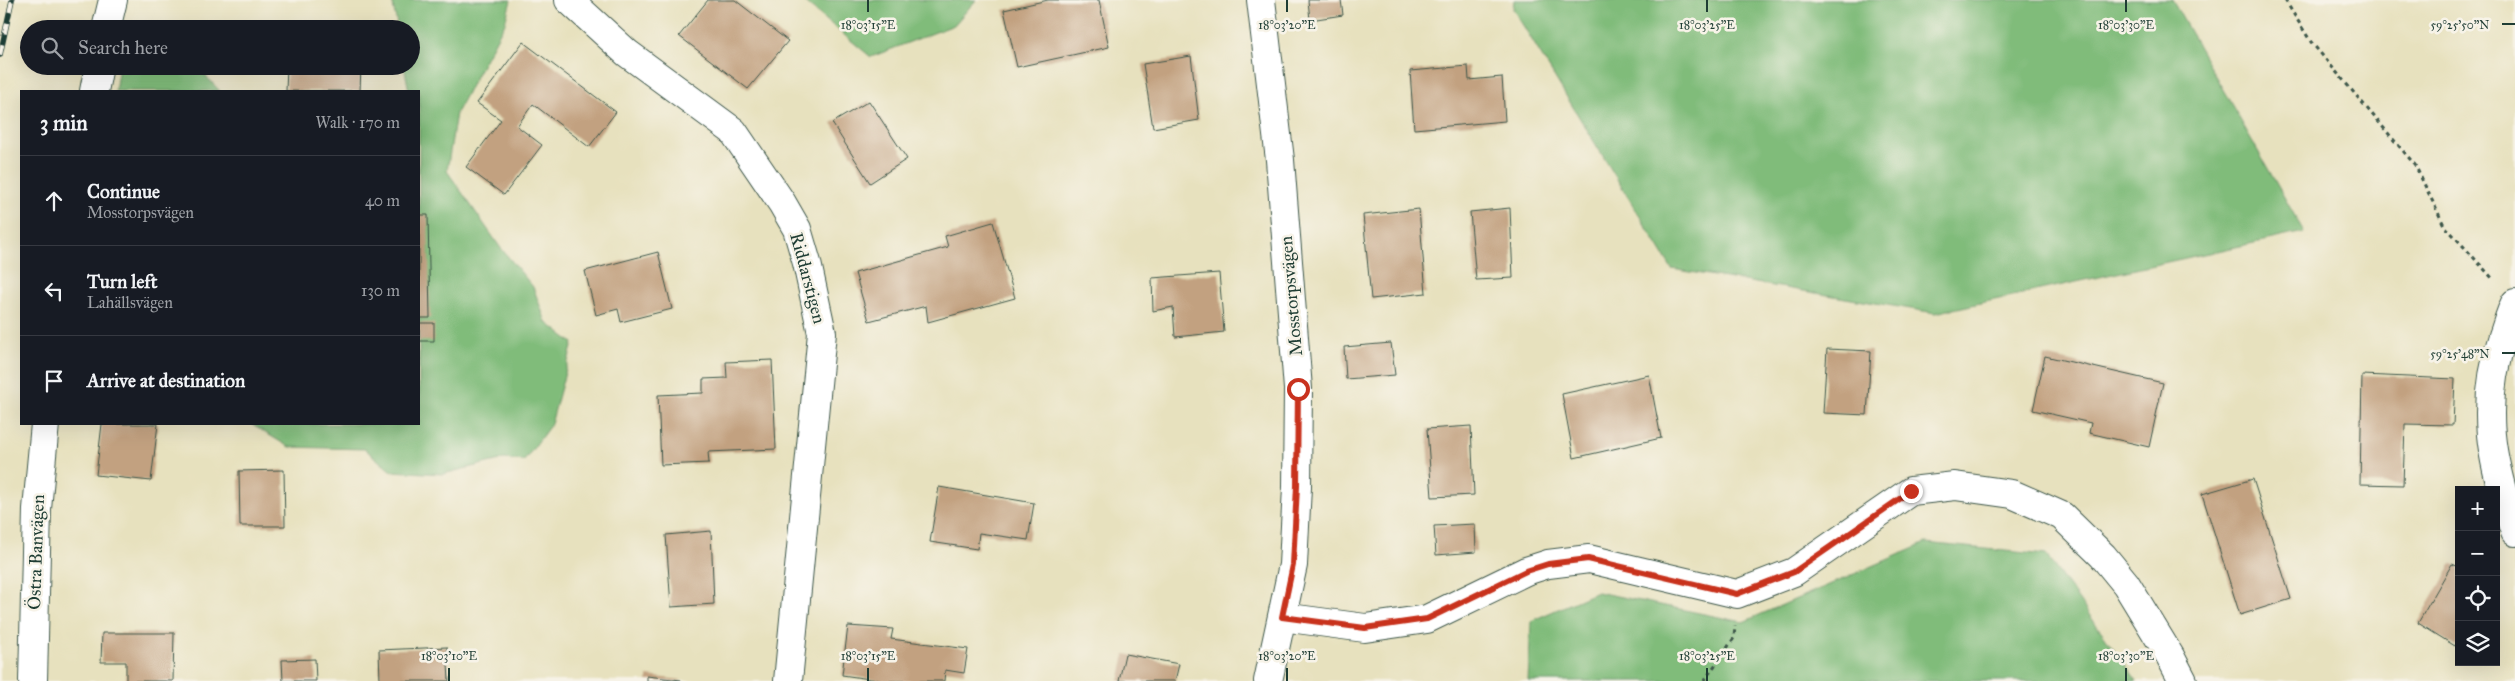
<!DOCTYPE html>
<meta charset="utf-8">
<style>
body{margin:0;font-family:"IM FELL Great Primer",serif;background:#20242c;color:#f1f3f6}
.controls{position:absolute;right:15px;bottom:15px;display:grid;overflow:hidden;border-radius:0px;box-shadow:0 5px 20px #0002}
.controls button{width:45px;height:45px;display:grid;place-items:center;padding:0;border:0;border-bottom:1px solid #363941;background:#171b24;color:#f1f3f6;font:25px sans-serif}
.stop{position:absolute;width:15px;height:15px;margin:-11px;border:4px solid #c8321e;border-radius:50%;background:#fff}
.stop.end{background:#c8321e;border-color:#fff;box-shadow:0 1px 5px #0008}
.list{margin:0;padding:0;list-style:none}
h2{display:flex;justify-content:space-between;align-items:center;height:65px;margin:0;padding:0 20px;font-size:21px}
h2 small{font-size:16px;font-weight:400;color:#9ea1a6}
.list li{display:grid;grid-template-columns:32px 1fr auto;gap:15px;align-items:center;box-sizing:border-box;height:90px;padding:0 20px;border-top:1px solid #363941}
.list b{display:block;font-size:19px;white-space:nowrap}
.list p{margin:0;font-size:16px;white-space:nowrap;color:#9ea1a6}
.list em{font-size:16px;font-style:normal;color:#9ea1a6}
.icon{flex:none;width:28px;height:28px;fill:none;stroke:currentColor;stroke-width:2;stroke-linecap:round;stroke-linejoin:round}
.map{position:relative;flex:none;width:2515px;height:681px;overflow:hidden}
.search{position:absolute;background:#171b24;box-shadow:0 5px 20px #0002;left:20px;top:20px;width:400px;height:55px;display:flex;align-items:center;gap:12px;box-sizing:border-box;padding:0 18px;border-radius:28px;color:#9ea1a6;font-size:19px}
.panel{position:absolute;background:#171b24;box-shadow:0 5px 20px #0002;left:20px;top:90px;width:400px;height:335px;border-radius:0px}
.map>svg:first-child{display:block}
.forest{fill:#80bc7a;stroke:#507c57}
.building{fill:#c2a180}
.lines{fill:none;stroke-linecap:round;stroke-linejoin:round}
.minor-casing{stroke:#3d5649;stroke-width:30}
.path{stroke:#3d5649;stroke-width:3;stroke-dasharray:4 4;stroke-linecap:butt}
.minor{stroke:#fff;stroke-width:28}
.rail-casing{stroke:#1f3d34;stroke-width:5.5}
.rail{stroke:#f7f3e8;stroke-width:4;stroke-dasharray:11;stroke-linecap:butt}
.route{stroke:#c8321e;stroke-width:6}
.ticks{fill:none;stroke:#1f3d34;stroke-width:2}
.labels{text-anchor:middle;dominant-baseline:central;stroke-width:5;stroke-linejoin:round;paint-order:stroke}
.street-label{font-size:18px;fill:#1f3d34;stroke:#f7f3e8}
.ticks-label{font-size:12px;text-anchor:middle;fill:#1f3d34;stroke:#f7f3e8;stroke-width:5;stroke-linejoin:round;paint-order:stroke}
</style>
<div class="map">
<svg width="2515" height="681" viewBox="0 0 2515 681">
<rect width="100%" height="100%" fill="#f7f3e8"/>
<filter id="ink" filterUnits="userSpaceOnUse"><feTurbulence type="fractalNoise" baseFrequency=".02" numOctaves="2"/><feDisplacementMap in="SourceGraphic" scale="10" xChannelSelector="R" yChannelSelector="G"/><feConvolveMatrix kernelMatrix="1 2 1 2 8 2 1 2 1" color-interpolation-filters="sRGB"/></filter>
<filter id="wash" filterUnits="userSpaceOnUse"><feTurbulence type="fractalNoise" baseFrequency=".0096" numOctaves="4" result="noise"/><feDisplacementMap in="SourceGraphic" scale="20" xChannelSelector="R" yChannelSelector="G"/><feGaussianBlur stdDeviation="1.12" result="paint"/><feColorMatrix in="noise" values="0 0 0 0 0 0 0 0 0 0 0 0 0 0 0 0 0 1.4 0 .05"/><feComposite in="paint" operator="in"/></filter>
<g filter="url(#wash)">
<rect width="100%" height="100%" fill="#e7e1be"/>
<path class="forest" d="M392,0H511L505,23L456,113L447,171L500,247L533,287L546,322L573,343L551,424L524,461L504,459L443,474L391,471L365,449L289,447L251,424H419V91H409L404,66H411V29H398Z
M802,0H976L954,25L871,57Z
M1514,0H2172L2304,232L1935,313L1672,269L1513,9Z
M119,66H196L220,91H115Z
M1926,543L2046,555L2137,681H1528L1531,621L1597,592L1743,622Z"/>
<g id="blocks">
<path class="building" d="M708,0H735L788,41L748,89L679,36Z
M1048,0H1099L1109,47L1017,67L1004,10Z
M1308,0H1341L1343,15L1310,20Z
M523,42L616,112L589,147L533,104L517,126L542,145L504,195L466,167L501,120L477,103Z
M1191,56L1199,120L1153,128L1143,64Z
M287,66H361L360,91H286Z
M1468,66L1469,80L1502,77L1505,121L1414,129L1410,71Z
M869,101L907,159L870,183L832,123Z
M1510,208L1513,278L1476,280L1470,212Z
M1419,209L1426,293L1371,299L1363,215Z
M419,215H428L430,318H419Z
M993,222L1015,298L928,322L926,306L869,321L855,273L948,247L945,236Z
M658,252L672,309L621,322L618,309L596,315L585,271Z
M1219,273L1224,332L1175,337L1173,307L1153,311L1152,278Z
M419,323H434V341H419Z
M1391,343L1395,375L1346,379L1344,347Z
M1827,349L1871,351L1867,415L1823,413Z
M2045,356L2163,383L2149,447L2089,433L2091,423L2033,410Z
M772,360L776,449L708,452L709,463L661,465L658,395L703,393V379L727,378L726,362Z
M1649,375L1661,438L1574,458L1562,394Z
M2362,375L2455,379L2453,425L2405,424L2403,485L2360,484Z
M102,424H158L151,481L96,475Z
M1471,426L1474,495L1432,497L1427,429Z
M284,470L285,526H240L239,471Z
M2253,479L2291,599L2240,615L2202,494Z
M939,487L1034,503L1028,540L979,533L977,549L930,542Z
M1475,524L1476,552L1436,555L1434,526Z
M711,531L714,604L671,607L666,535Z
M2452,564L2459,567V639L2455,646L2418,623Z
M848,626L893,629L891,639L968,649L964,673L945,670L944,681H884L842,675Z
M102,633H174L173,681H126V662H101Z
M447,647L449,681H380L379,650Z
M1125,654L1179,664L1175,681H1119Z
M315,659L316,681H283L282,660Z
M647,676L681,680V681H647Z"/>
</g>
</g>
<g filter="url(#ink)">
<use href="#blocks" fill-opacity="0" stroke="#3d5649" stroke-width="1"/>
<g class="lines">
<g class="minor-casing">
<path id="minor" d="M569,0L627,53L733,131L782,203L797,229L807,263L822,333L788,681
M1261,0L1280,160L1298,389L1297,487L1293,565L1268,681
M106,29L113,0
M94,91L99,66
M2515,303C2510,313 2507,325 2503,336C2479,408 2491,462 2515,532
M1282,617L1365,628L1427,619L1526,571L1548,564L1589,559L1737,594L1794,572L1911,491L1955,486L2012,494L2062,516L2103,556L2126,584L2170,656L2183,681
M33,681L37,509L45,424"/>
</g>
<path class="path" d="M2285,0L2311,42L2415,165L2444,225L2494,280
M1704,681L1734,638L1735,626"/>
<use href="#minor" class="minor"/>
<g class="rail-casing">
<path id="rail" d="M0,55L12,0"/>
</g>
<use href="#rail" class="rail"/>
</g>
</g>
<g class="lines" filter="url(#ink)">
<path class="route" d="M1298,389L1297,486L1293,565L1282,617L1365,628L1427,619L1526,571L1548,564L1588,559L1737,594L1794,572L1911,491"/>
</g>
<path class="ticks" d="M868,0V12M1287,0V12M1707,0V12M2126,0V12M2502,24H2515M2502,353H2515M449,668V681M868,668V681M1287,668V681M1707,668V681M2126,668V681"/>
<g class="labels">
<g class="street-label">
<text transform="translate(808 278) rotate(75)">Riddarstigen</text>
<text transform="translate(1291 296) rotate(-95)">Mosstorpsvägen</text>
<text transform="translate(36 552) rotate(-88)">Östra Banvägen</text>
</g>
</g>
<g class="ticks-label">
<text x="2460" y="29">59°25'50"N</text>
<text x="868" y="29">18°03'15"E</text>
<text x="1287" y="29">18°03'20"E</text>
<text x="1707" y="29">18°03'25"E</text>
<text x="2126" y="29">18°03'30"E</text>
<text x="2460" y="358">59°25'48"N</text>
<text x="449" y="660">18°03'10"E</text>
<text x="868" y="660">18°03'15"E</text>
<text x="1287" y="660">18°03'20"E</text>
<text x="1707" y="660">18°03'25"E</text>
<text x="2126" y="660">18°03'30"E</text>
</g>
</svg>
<div class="controls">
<button>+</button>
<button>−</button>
<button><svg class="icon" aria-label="locate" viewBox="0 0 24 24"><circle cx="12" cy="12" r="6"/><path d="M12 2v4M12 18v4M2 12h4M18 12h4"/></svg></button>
<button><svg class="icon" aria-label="layers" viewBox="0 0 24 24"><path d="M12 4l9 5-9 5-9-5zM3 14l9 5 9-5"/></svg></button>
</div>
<div class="stop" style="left:1298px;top:389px"></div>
<div class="stop end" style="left:1911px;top:491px"></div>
<div class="search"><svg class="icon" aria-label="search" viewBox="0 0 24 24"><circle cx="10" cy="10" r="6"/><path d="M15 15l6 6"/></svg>Search here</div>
<section class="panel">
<h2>3 min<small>Walk · 170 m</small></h2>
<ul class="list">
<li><svg class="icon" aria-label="ahead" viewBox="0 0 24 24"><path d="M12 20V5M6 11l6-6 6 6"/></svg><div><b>Continue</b><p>Mosstorpsvägen</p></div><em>40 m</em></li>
<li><svg class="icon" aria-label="left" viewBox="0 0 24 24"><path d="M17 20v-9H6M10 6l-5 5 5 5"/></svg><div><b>Turn left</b><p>Lahällsvägen</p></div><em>130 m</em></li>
<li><svg class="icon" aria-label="arrive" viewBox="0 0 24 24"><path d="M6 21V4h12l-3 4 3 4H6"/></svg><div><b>Arrive at destination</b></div></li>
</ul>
</section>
</div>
